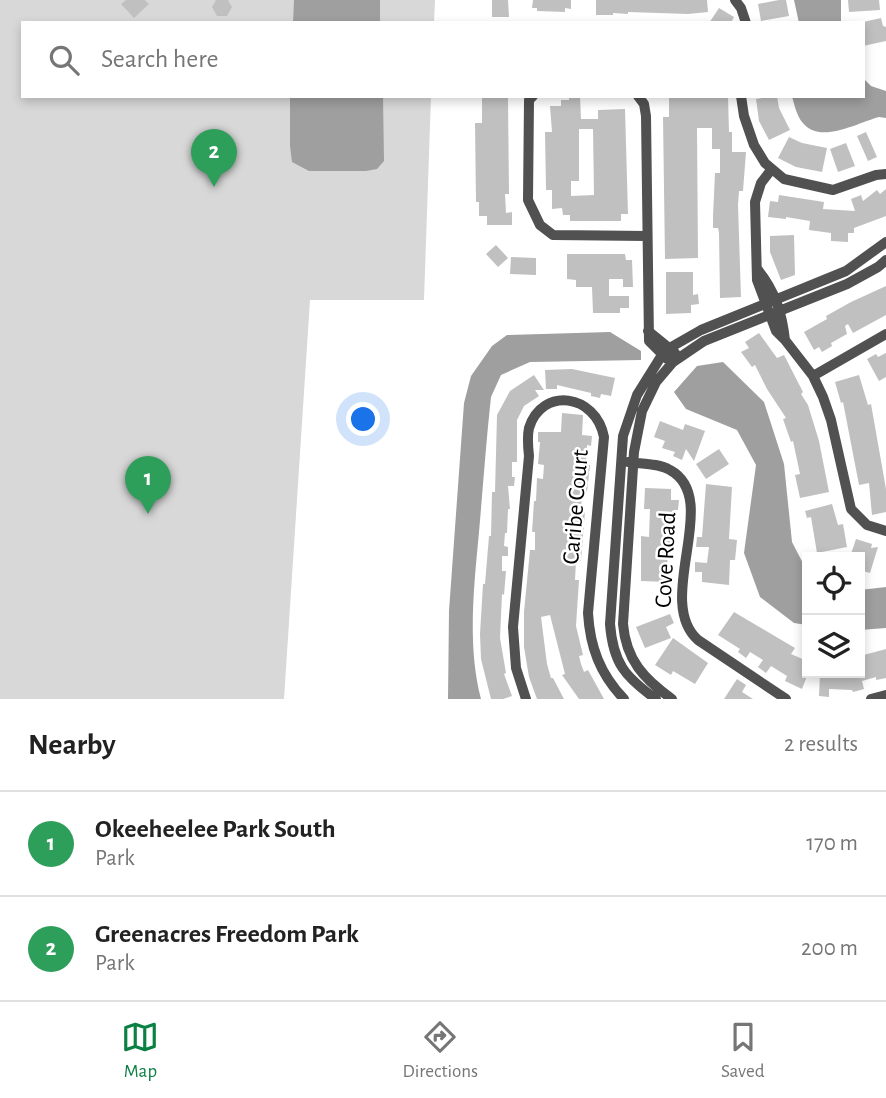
<!DOCTYPE html>
<style>
body{margin:0;font-family:"Alegreya Sans",sans-serif;background:#f6f6f6;color:#222}
.controls{position:absolute;right:21px;bottom:21px;display:grid;overflow:hidden;border-radius:0px;box-shadow:0 4px 10px #0003}
.controls button{width:63px;height:63px;display:grid;place-items:center;padding:0;border:0;border-bottom:2px solid #e0e0e0;background:#fff;color:#222;font:35px sans-serif}
.you{position:absolute;left:364px;top:420px;width:24px;height:24px;margin:-18px;border:5px solid #fff;border-radius:50%;background:#1a73e8;box-shadow:0 0 0 10px #1a73e833}
.badge{display:grid;place-items:center;width:46px;height:46px;border-radius:50%;background:#0b8043;color:#fff;font-size:23px;font-weight:700}
.pin{position:absolute;translate:-50% -58px;filter:drop-shadow(0 2px 4px #0008)}
.pin::after{content:'';position:absolute;top:37px;width:24px;height:21px;background:inherit;clip-path:polygon(0 0,100% 0,50% 100%)}
.list{margin:0;padding:0;list-style:none}
h2{display:flex;justify-content:space-between;align-items:center;height:91px;margin:0;padding:0 28px;font-size:30px}
h2 small{font-size:23px;font-weight:400;color:#767676}
.list li{display:grid;grid-template-columns:46px 1fr auto;gap:21px;align-items:center;box-sizing:border-box;height:105px;padding:0 28px;border-top:2px solid #e0e0e0}
.list b{display:block;font-size:26px;white-space:nowrap}
.list p{margin:0;font-size:23px;white-space:nowrap;color:#767676}
.list em{font-size:23px;font-style:normal;color:#767676}
.icon{flex:none;width:38px;height:38px;fill:none;stroke:currentColor;stroke-width:2;stroke-linecap:round;stroke-linejoin:round}
.map{position:relative;flex:none;width:886px;height:699px;overflow:hidden}
.search{position:absolute;background:#fff;box-shadow:0 4px 10px #0003;left:21px;right:21px;top:21px;height:77px;display:flex;align-items:center;gap:18px;box-sizing:border-box;padding:0 24px;border-radius:0px;color:#767676;font-size:26px}
.sheet{height:301px;background:#fff}
nav{display:flex;justify-content:space-around;align-items:center;box-sizing:border-box;height:98px;border-top:2px solid #e0e0e0;background:#fff;font-size:19px;color:#767676}
nav a{display:grid;justify-items:center;gap:4px}
nav .on{color:#0b8043}
.map>svg:first-child{display:block}
.green{fill:#d8d8d8}
.water{fill:#9f9f9f}
.building{fill:#c0c0c0;fill-rule:evenodd}
.lines{fill:none;stroke-linecap:round;stroke-linejoin:round}
.street{stroke:#515151;stroke-width:10}
.labels{text-anchor:middle;dominant-baseline:central;stroke-width:5;stroke-linejoin:round;paint-order:stroke}
.street-label{font-size:24px;fill:#000;stroke:#fff}
</style>
<div class="map">
<svg width="886" height="699" viewBox="0 0 886 699">
<rect width="100%" height="100%" fill="#fff"/>
<path class="green" d="M0,0H435L434,23H23V96H431L424,300H310L284,699H0Z"/>
<path class="water" d="M294,0H380V23H293Z
M794,0H841V23H799Z
M863,78L871,86L886,91V118L879,117C857,123 819,145 802,122C797,116 794,104 792,96H863Z
M290,96H383L384,161L377,169L366,171H309L292,162L290,146Z
M610,332L641,351V360L530,362L501,375L491,397C486,442 483,487 479,532C474,586 467,646 481,699H448L449,611L464,403L471,376L492,346L507,335Z
M723,362L764,402L784,464L792,542L807,571V625L794,623L760,597L744,553L756,465L737,430L686,409L674,392L697,366Z
M886,587V628L860,630V590Z"/>
<path class="building" d="M126,0H145L149,4L134,18L121,4Z
M216,0H228L232,7L227,16H217L212,7Z
M492,0H508L509,17H492Z
M533,0H571V9L565,8V12L537,11V8H532Z
M596,0H707L708,12L688,14L628,12V14L613,13V15H596Z
M779,0H786L789,16L761,21L758,4Z
M848,0H879L880,10L849,12Z
M719,8L734,17L731,23H709Z
M881,18L883,26L886,27V41L863,46V22Z
M482,96L508,98L509,194H505L506,213L512,212V225H487V216H479V202H476L475,123H482Z
M569,96H580L581,119H598V110L625,109L628,214H621V221H570V215H563L562,208L552,209V190H546L545,132H552L550,106H561V100H569ZM579,129H593L594,195L571,196V181H579Z
M669,96H728L729,132H732V152H746L743,191H739L738,205L741,297L720,298L719,233L718,228H713V216L715,173H720V149H712V128H697L698,258L665,259L663,117H669Z
M777,96L779,108L790,130L769,140L759,121L756,99Z
M866,132L877,157L868,161L857,136Z
M789,137L802,143L827,148L822,172L796,167L778,158Z
M846,143L855,166L838,172L830,149Z
M886,189V216L854,228V233H848V242L831,241V233L809,230L810,221L786,217V219L768,217L770,201L778,202L779,195L824,202L823,209L855,211L851,199L861,195L863,201L877,190L880,194Z
M794,235L795,275L781,280L770,252V236Z
M496,245L508,258L498,267L486,254Z
M567,254H625L626,260H632L633,287H623V279H609V296H629V308H620V313H593L592,287H576V280L567,279Z
M511,257L536,258V275L510,274Z
M666,272H693V295L698,294L699,304L691,305V313L666,314Z
M886,286V315L853,333L848,324L845,326L847,334L831,343L832,346L822,352L819,347L814,350L804,332L827,319L826,316L851,302Z
M759,333L777,358L784,355L803,392L801,394L808,405L819,441L829,492L800,498L795,475L800,474L793,441L791,442L783,419L786,418L767,389L755,365L752,367L741,352L749,348L745,342Z
M886,353V377L879,381L867,359L876,354L878,357Z
M572,369L615,378L611,396L601,394L600,398L591,396V393L557,385V389H546L545,370Z
M534,375L544,390H535L539,396L524,406L517,420V462H512V477H515L514,486H508L510,509H508L507,533H505L504,546L508,547V556H502V571H506L504,595L502,594L500,638L506,673L504,674L512,696L503,699H491L481,659L480,634L483,584H485L489,536H491L492,492H495L497,415L510,391Z
M859,375L868,405L871,404L886,489V512L872,515L869,483L859,485L843,402L841,403L835,382Z
M562,413L583,415L582,435L592,436L591,446L587,445L586,465H590L587,492H582L581,511H585L581,561H576L575,580H579L576,626L583,655L579,656L581,664L584,672L588,670L604,699H579L562,675L565,674L550,615L541,617L547,664L551,678H553L564,699H537L529,677L524,647V612L530,550H535V532H532L534,501H536L537,478L543,479L544,465L538,464L540,442H538V432H561Z
M660,421L683,430L685,424L705,431L694,461L686,449L682,460L673,456L675,452L662,448L665,441L654,437Z
M719,449L729,464L706,479L696,464Z
M706,484L732,487L729,539L737,540L735,560H730L729,585L702,582V572H695V562L707,563L709,547H696L697,537H702Z
M645,488L671,489V500H679L678,510H674V523H667L666,538L676,539L675,549H667L668,582L641,581V536L649,537L650,509H644Z
M832,504L838,525L843,524L847,547L817,553L811,517L807,518L805,511Z
M856,539L872,544L871,548L878,547L870,573L860,570V557H850Z
M734,612L795,648L791,654L807,661V676L802,689L785,681L787,676L771,666L766,673L758,667L763,660L750,652L746,658L738,652L740,649L718,635Z
M670,614L674,623L666,627L671,638L645,648L636,627Z
M673,638L708,663L695,684L673,671L671,675L655,665Z
M886,649V678L876,680V677L862,681L864,689L853,692L852,690L829,689V697L819,696L820,673H860V656Z
M737,679L746,685L742,692L753,699H724Z"/>
<g class="lines">
<path class="street" d="M735,0L741,8L746,23
M533,96L529,100L528,200L540,225L553,235L647,236
M638,96L644,104L646,116L649,341L667,359
M741,96L744,116L754,145L765,163L784,179L833,190L876,175L886,174
M771,170L761,183L755,202L757,280L776,331L785,340L813,376L823,397L831,420L851,509L867,525L886,531
M758,270C775,291 782,313 785,340
M648,331L675,353
M813,376L886,334
M628,462C642,464 658,463 670,470C723,499 653,600 698,640L786,699
M526,699L516,668L513,627L529,456C528,447 527,437 529,428C542,386 596,394 604,437L588,613C590,647 600,674 624,699
M656,699C625,677 613,663 610,624L623,436L637,395L662,355L673,346L701,330L846,271L886,242
M672,699C644,679 626,660 623,624L634,452L642,411L656,382L673,362L704,341L847,284L878,267L886,260
M871,699L886,695"/>
</g>
<g class="labels">
<g class="street-label">
<text transform="translate(576 507) rotate(-85)">Caribe Court</text>
<text transform="translate(666 560) rotate(-87)">Cove Road</text>
</g>
</g>
</svg>
<div class="controls">
<button><svg class="icon" aria-label="locate" viewBox="0 0 24 24"><circle cx="12" cy="12" r="6"/><path d="M12 2v4M12 18v4M2 12h4M18 12h4"/></svg></button>
<button><svg class="icon" aria-label="layers" viewBox="0 0 24 24"><path d="M12 4l9 5-9 5-9-5zM3 14l9 5 9-5"/></svg></button>
</div>
<div class="you"></div>
<div class="pin badge" style="left:148px;top:514px;background:#2e9e5b">1</div>
<div class="pin badge" style="left:214px;top:187px;background:#2e9e5b">2</div>
<div class="search"><svg class="icon" aria-label="search" viewBox="0 0 24 24"><circle cx="10" cy="10" r="6"/><path d="M15 15l6 6"/></svg>Search here</div>
</div>
<section class="sheet">
<h2>Nearby<small>2 results</small></h2>
<ul class="list">
<li><span class="badge" style="background:#2e9e5b">1</span><div><b>Okeeheelee Park South</b><p>Park</p></div><em>170 m</em></li>
<li><span class="badge" style="background:#2e9e5b">2</span><div><b>Greenacres Freedom Park</b><p>Park</p></div><em>200 m</em></li>
</ul>
</section>
<nav>
<a class="on"><svg class="icon" aria-label="map" viewBox="0 0 24 24"><path d="M3 6l6-2 6 2 6-2v14l-6 2-6-2-6 2zM9 4v14M15 6v14"/></svg>Map</a>
<a><svg class="icon" aria-label="directions" viewBox="0 0 24 24"><path d="M12 3l9 9-9 9-9-9zM9 14v-3h6M13 9l2 2-2 2"/></svg>Directions</a>
<a><svg class="icon" aria-label="saved" viewBox="0 0 24 24"><path d="M7 4h10v16l-5-4-5 4z"/></svg>Saved</a>
</nav>
